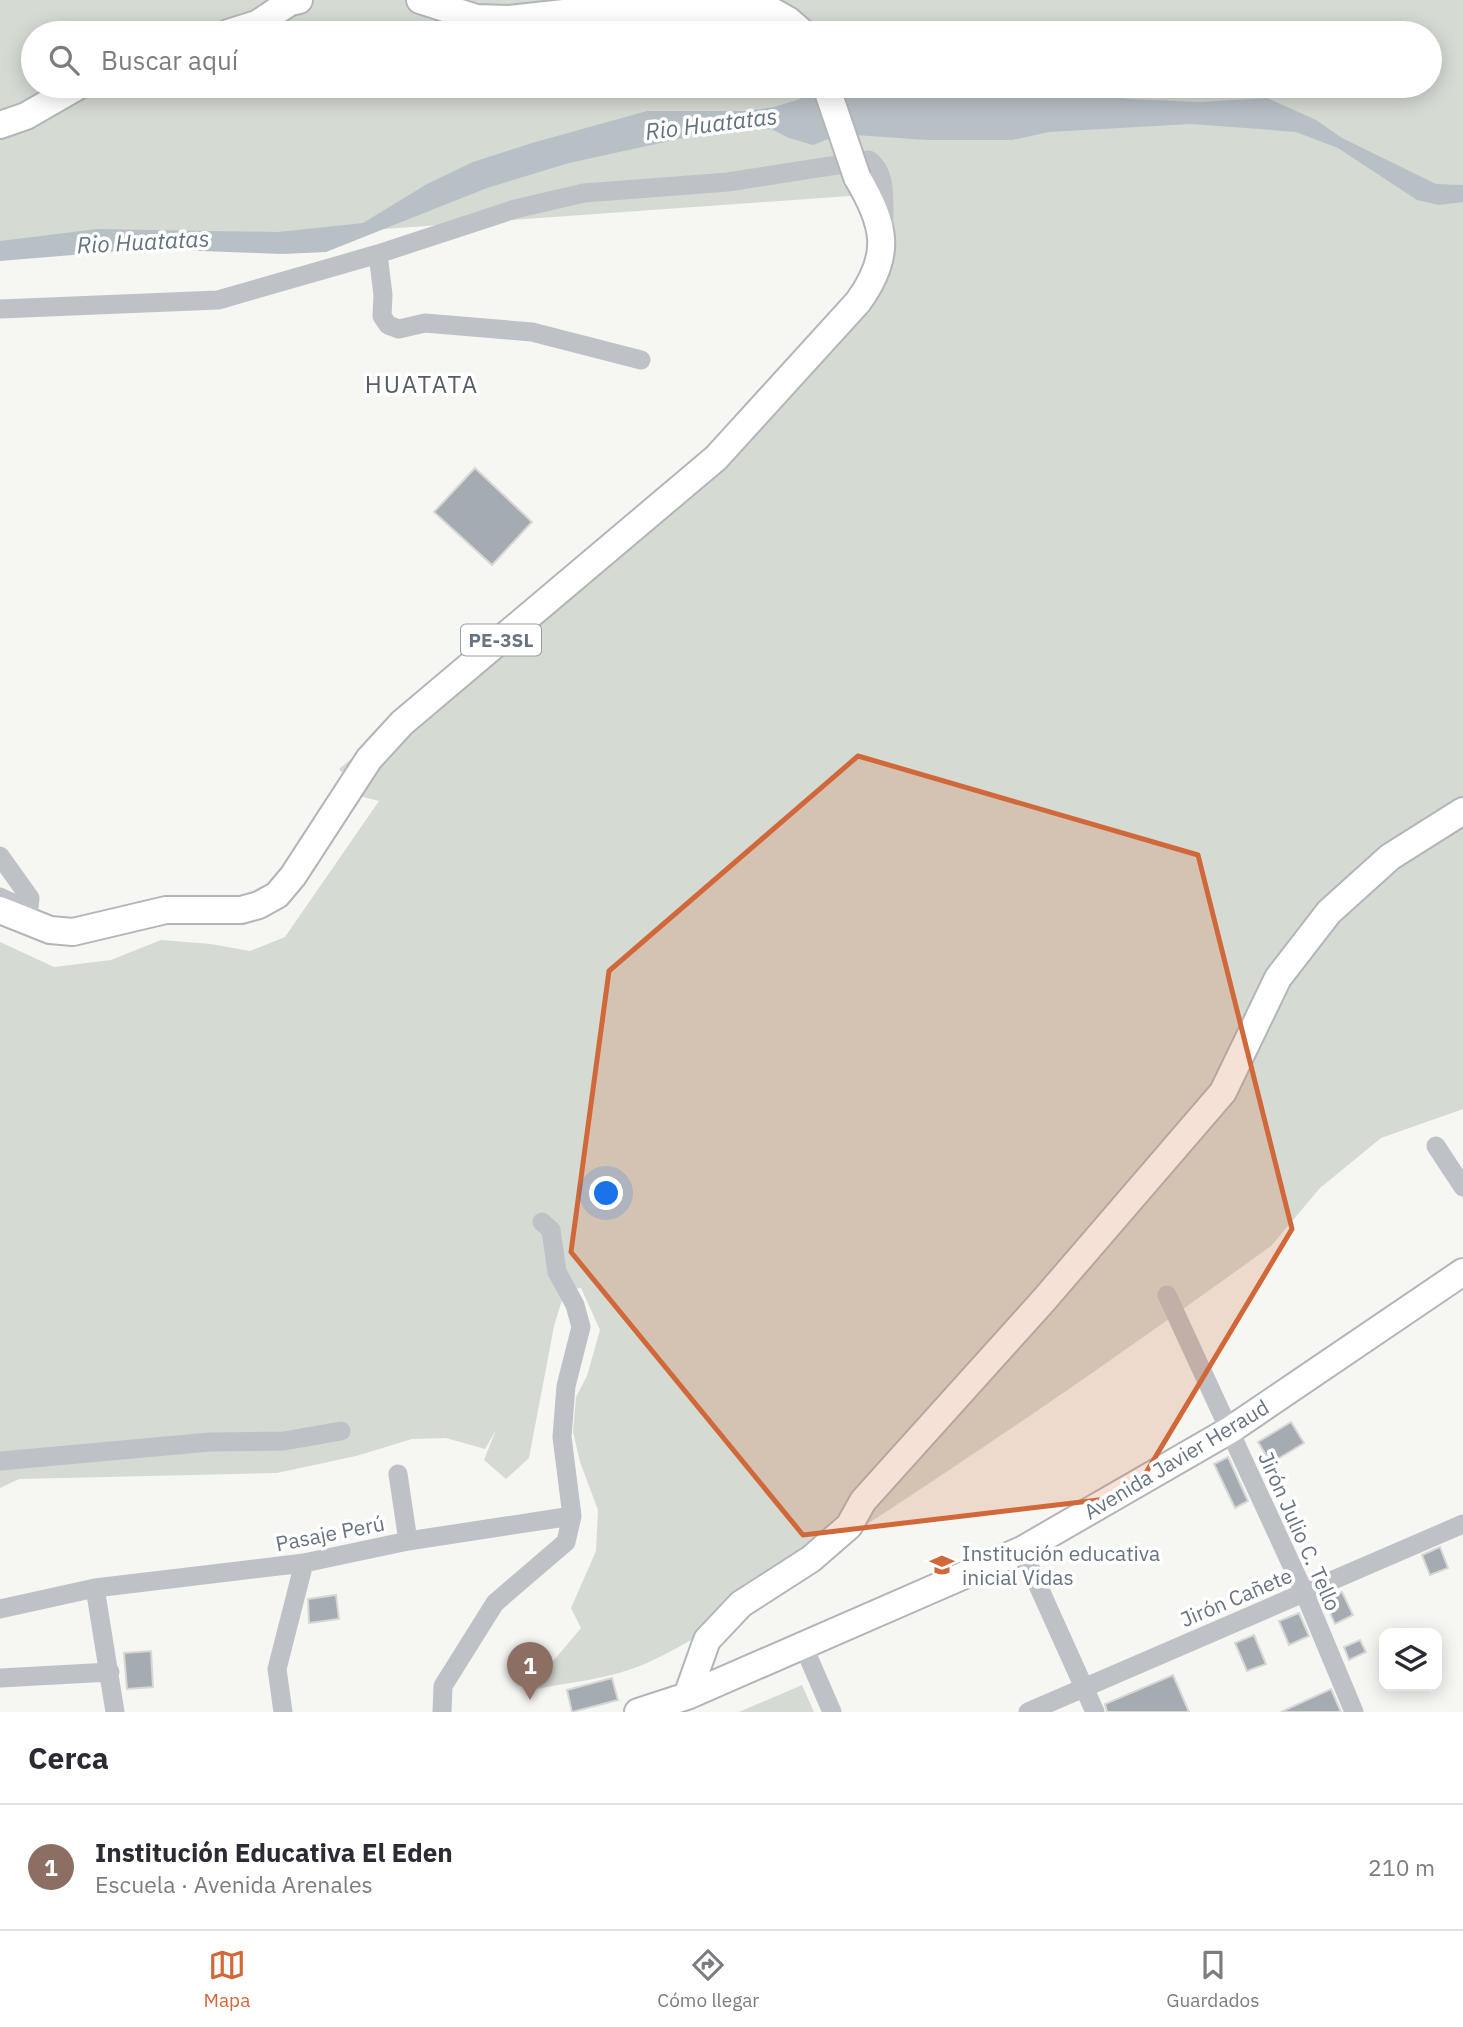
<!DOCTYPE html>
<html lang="es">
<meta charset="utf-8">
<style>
body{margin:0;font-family:"IBM Plex Sans",sans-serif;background:#f7f7f7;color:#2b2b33}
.controls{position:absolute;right:21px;bottom:21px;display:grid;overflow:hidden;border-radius:14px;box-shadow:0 4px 18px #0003}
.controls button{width:63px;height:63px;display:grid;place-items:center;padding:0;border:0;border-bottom:2px solid #e1e1e2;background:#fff;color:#2b2b33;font:35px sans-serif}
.you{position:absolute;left:607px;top:1194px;width:24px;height:24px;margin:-18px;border:5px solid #fff;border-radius:50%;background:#1a73e8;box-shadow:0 0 0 10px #1a73e833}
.badge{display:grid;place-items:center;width:46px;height:46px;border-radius:50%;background:#d16839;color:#fff;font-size:23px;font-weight:700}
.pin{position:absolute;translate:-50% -58px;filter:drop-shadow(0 2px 4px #0008)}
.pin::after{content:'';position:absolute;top:37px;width:24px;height:21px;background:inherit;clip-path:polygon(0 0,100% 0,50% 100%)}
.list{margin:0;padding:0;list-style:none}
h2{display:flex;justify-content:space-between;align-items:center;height:91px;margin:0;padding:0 28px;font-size:30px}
h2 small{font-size:23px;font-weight:400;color:#7c7c81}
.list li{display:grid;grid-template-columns:46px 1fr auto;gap:21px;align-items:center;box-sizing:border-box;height:126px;padding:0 28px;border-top:2px solid #e1e1e2}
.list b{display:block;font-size:26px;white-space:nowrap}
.list p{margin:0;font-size:23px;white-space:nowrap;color:#7c7c81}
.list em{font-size:23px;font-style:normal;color:#7c7c81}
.icon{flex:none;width:38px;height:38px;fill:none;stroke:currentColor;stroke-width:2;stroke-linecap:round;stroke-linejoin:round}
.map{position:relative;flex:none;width:1463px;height:1712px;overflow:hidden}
.search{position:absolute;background:#fff;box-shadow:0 4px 18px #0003;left:21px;right:21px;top:21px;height:77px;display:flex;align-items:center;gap:18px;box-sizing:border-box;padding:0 24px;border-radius:38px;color:#7c7c81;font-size:26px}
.sheet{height:217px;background:#fff}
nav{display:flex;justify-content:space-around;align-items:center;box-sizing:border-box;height:98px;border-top:2px solid #e1e1e2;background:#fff;font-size:19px;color:#7c7c81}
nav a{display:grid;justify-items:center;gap:4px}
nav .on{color:#d16839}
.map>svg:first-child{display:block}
.green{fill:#d5dad3;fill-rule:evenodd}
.water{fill:#b7c0c5}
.building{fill:#a4abb1;stroke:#d7d7d6;stroke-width:2}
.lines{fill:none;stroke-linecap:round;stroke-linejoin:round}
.major-casing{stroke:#b2b5b9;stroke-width:30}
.minor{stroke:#bec1c5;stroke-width:19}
.major{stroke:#fff;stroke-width:26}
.major-bridge-casing{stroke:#b2b5b9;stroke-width:30;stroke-linecap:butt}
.major-bridge{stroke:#fff;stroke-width:26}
.marked{fill:#d16839;fill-opacity:0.2;stroke:#d16839;stroke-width:5;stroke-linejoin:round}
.labels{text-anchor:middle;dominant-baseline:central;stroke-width:7;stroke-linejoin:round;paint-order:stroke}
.shield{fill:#fff;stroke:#959ea7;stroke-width:2}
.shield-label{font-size:19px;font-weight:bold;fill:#687481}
.street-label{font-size:21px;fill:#687481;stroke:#fff}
.poi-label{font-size:21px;fill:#687481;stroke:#fff;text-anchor:start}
.water-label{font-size:23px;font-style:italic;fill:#64747d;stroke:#fff}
.quarter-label{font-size:24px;letter-spacing:2px;fill:#555e67;stroke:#fff}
</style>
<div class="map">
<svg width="1463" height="1712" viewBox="0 0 1463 1712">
<rect width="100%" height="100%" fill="#f6f6f3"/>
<path class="green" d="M0,0H1463V1109L1381,1138L1320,1188L1271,1246C1120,1355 966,1462 808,1562C755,1596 706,1637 647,1663C611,1679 567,1683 529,1690L581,1628L571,1608L596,1551L598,1510L580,1462L573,1432L576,1397L587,1376L600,1330L581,1288L565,1290L554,1326L529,1458L506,1479L484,1460L496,1430L485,1449L446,1438L412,1439L356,1456L277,1473L19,1479L0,1488V942L54,967L111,960L161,940L211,944L250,951L285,937L379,801L363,797L339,769L662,504L845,316L874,261L864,195L16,255L0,259ZM33,33H1430V86H33Z
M802,1685L814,1712H739Z"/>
<path class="water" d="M814,86H998L1131,99L1199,102L1267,98L1316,120L1342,138L1436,184L1463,185V202L1439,205L1417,200L1338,148L1296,132L1246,128L1190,124L1049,132L1012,140H927L855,135L832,144L828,139L813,145L789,138L771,129L715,131L569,163L487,188L326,252L283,254L145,249L0,261V241L97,229L278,232L363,223L427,184L473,162L532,143L647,111H748L774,107L800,99Z"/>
<path class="building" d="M475,468L532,522L492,565L434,512Z
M1291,1422L1304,1443L1271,1463L1258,1442Z
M1228,1457L1248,1501L1235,1508L1214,1464Z
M1440,1547L1448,1568L1430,1575L1422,1555Z
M1342,1592L1353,1615L1335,1624L1324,1600Z
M336,1595L339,1619L309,1623L308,1599Z
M1299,1613L1309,1636L1289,1645L1279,1621Z
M1254,1635L1266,1664L1247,1671L1235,1643Z
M1360,1640L1366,1652L1349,1660L1344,1647Z
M151,1651L153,1687L127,1689L124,1653Z
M1173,1675L1189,1712H1107L1105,1704Z
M612,1678L618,1700L572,1712L567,1690Z
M1331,1689L1341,1712H1281Z"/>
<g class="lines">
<g class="major-casing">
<path id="major" d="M420,0L476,18L508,19L601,9L770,10L788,20L803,33
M228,33L257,24L290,2L299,0
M0,125L26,116L78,86
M0,910L50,930L73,932L166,910H241L259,905L277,895L293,876L369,759L402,723L716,458L858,302C893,254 885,225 857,177
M687,1696L707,1640L741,1604L811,1559L849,1526L863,1501L1044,1300L1223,1092L1278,978L1329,912L1390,857L1463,811
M638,1712L687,1696L1022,1550L1230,1430L1463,1272"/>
</g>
<path class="minor" d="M378,254L383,295L382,316L388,325L399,329L425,323L532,332L641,360
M0,309L218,300L378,254L515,209L584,193L728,182L869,160C888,173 883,204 884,224
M0,856L30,898L29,907L19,906L0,897
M1436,1146L1463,1187
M1167,1295L1304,1592L1354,1712
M0,1461L210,1442L284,1441L341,1431
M398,1474L408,1541
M1022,1550L1095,1712
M0,1609L95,1588
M803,1645L832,1712
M0,1678L110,1672
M115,1712L95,1588L304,1563L408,1541L572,1516
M283,1712L277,1669L304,1563
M442,1712L443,1686L495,1603L566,1542L572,1516L562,1437L566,1386L581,1327L575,1305L557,1272L551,1230L542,1222
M1028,1712L1463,1524"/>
<use href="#major" class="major"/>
<g class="major-bridge-casing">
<path id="major-bridge" d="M826,86L857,177"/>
</g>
<use href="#major-bridge" class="major-bridge"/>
</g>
<path class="marked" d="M858,756L1198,855L1292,1229L1132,1496L803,1535L571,1252L609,971Z"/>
<defs>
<g id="school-bare" transform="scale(1.89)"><path d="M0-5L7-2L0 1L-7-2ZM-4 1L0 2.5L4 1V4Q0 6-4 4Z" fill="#d16839" stroke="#fff" stroke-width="2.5" paint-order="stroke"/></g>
</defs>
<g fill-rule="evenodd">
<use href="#school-bare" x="942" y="1565"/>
</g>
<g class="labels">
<rect class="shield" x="461" y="624.5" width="80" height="31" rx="5"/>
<g class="shield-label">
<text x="501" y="640">PE-3SL</text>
</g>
<g class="street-label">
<text transform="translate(1176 1459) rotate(-31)">Avenida Javier Heraud</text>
<text transform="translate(1300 1531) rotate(66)">Jirón Julio C. Tello</text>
<text transform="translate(330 1533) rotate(-11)">Pasaje Perú</text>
<text transform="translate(1236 1597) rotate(-23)">Jirón Cañete</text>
</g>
<g class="poi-label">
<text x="962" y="1553">Institución educativa<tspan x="962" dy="24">inicial Vidas</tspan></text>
</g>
<g class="water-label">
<text transform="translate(711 123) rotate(-7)">Rio Huatatas</text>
<text transform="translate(143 241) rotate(-3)">Rio Huatatas</text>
</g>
<g class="quarter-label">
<text x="422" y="384">HUATATA</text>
</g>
</g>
</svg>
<div class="controls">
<button><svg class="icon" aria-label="layers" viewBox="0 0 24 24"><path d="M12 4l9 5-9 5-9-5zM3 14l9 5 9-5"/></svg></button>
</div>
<div class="you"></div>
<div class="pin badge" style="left:530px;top:1700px;background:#8d6e63">1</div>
<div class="search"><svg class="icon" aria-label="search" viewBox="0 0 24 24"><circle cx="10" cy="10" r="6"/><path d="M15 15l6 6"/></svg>Buscar aquí</div>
</div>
<section class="sheet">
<h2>Cerca<small></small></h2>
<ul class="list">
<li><span class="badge" style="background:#8d6e63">1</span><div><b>Institución Educativa El Eden</b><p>Escuela · Avenida Arenales</p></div><em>210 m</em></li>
</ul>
</section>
<nav>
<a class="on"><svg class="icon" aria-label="map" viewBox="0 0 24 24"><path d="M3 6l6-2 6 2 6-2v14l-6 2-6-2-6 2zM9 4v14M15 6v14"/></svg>Mapa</a>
<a><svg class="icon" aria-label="directions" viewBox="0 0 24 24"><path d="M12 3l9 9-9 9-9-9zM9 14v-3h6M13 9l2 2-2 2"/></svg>Cómo llegar</a>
<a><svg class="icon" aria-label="saved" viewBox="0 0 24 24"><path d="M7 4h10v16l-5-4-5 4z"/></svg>Guardados</a>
</nav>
